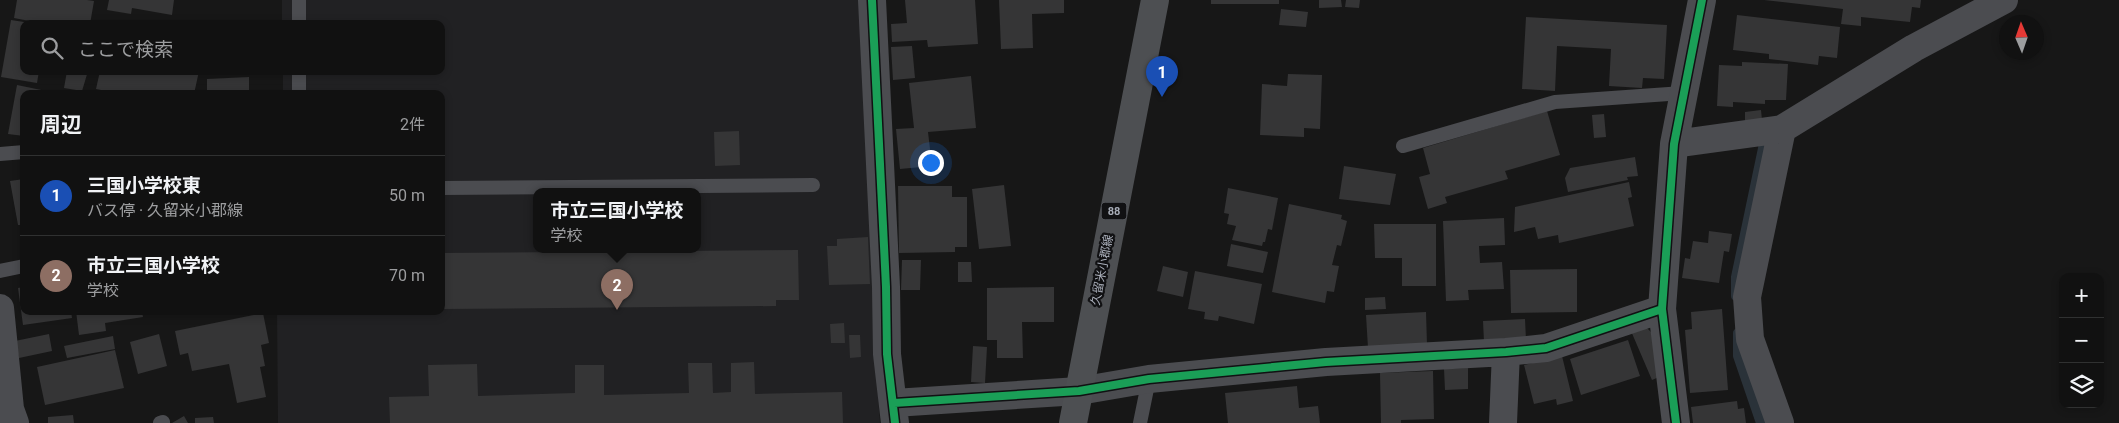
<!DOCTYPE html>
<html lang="ja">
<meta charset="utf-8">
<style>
body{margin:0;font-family:Roboto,"Noto Sans JP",sans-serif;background:#1e1f1f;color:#f1f3f6}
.controls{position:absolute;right:15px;bottom:15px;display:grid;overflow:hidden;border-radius:10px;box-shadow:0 2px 8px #0003}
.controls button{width:45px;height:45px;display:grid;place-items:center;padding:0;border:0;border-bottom:1px solid #303131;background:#111;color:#f1f3f6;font:25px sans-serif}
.compass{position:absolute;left:1999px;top:15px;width:45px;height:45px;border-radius:50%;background:#111;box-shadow:0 2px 8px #0003;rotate:358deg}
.you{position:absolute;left:930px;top:162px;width:18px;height:18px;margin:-12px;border:4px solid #fff;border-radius:50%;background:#1a73e8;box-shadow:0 0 0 8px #1a73e833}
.badge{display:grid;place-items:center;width:32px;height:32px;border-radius:50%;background:#757880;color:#fff;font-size:16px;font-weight:700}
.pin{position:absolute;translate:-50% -41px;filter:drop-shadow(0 1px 2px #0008)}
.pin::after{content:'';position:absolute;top:26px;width:18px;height:15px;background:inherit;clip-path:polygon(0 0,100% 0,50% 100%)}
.popup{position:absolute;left:533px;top:188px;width:168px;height:65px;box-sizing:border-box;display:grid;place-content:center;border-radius:10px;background:#111;filter:drop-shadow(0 1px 4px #0005);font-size:16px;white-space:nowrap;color:#9c9d9f}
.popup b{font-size:19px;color:#f1f3f6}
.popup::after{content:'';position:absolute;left:50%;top:100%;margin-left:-10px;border:10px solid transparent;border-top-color:#111}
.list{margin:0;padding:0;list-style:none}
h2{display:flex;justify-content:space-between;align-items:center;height:65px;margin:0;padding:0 20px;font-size:21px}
h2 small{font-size:16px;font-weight:400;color:#9c9d9f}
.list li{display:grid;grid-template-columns:32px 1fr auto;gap:15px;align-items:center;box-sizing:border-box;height:80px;padding:0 20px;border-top:1px solid #303131}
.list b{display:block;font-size:19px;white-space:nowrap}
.list p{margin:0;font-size:16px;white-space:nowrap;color:#9c9d9f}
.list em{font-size:16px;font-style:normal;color:#9c9d9f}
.icon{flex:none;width:28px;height:28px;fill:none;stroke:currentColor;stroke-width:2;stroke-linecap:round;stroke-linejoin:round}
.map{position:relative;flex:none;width:2119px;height:423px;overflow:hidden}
.search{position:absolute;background:#111;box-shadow:0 2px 8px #0003;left:20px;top:20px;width:425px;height:55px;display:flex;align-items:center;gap:12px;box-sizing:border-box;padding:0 18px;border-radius:10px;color:#9c9d9f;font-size:19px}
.panel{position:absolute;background:#111;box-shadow:0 2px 8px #0003;left:20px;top:90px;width:425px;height:225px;border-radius:10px}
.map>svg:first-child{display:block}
.built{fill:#212123;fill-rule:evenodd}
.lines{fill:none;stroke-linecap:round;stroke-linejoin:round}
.stream{stroke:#2a3239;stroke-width:10}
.building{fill:#353536}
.service{stroke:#4b4c50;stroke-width:14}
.minor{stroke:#4b4c50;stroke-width:28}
.primary{stroke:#4d4f52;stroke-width:28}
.cycleway-casing{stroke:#111113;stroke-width:11}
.cycleway{stroke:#1a9f57;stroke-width:8}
.labels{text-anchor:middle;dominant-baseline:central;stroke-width:4.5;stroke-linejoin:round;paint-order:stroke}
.shield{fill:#111113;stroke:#7b7e86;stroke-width:1}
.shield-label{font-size:11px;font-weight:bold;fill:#a8adb8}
.street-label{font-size:12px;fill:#a8adb8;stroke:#111113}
</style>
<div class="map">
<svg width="2119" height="423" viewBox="0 0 2119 423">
<rect width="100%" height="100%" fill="#171717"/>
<path class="built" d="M282,0H862L876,365L880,423H278L277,311H441V94H283V71H441V24H282ZM537,191H697V249H537Z"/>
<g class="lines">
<path class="stream" d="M1736,296V277L1766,134
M1738,333V356L1761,423"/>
</g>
<path class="building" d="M17,0H87L94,1L90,24H45L14,18Z
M109,0H174L172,15L132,8L131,14L107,10Z
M905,0H975L978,44L928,47L927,40L892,42L891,24L907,23Z
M999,0H1064V13L1032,14L1033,48L1001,49Z
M1211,0H1279V4H1211Z
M1319,0H1341L1342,7L1319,8Z
M1346,0H1360L1359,8L1345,7Z
M1764,0H1921L1920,8L1912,7L1910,22L1861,17V26L1841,24L1843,9Z
M1281,9L1308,12L1306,27L1279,25Z
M1737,15L1840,27L1837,58L1819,56L1818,65L1769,59V54L1733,50Z
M1526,17L1667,25L1664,79L1643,78L1642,88L1609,86L1611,49L1557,46L1555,91L1522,89Z
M11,20L24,22V71H39L37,83L1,77Z
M912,46L915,78L893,80L891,47Z
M1742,62L1788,64L1786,100H1765V104L1733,102V107L1717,106L1719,65L1742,66Z
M67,71H88L82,91L64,88Z
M100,71H199L194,94H121L96,89Z
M1288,74L1322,75L1320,129L1304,128V137L1260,135L1262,84L1287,86Z
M971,76L976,128L928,132L932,166L900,169L896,129L914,128L909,83Z
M249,77V94H207V79Z
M17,85L56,93L24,94V136L8,134Z
M1761,110L1762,120L1745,122V112Z
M1547,111L1560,155L1505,171L1508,179L1445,197L1447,203L1428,209L1419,177L1430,174L1423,148Z
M1604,114L1606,137L1594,138L1592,115Z
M739,131L740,165L715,166L714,132Z
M1635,157L1638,176L1627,177L1628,180L1568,192L1565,178L1570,168Z
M1344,166L1396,174L1390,205L1339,199Z
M24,179V225H18L10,181Z
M1629,182L1632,197L1628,198L1634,226L1559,243L1558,235L1538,239L1535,227L1514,232L1515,207Z
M1004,185L1011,246L979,249L972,189Z
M898,186H952V197H967V247H955V252L899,253Z
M1228,188L1278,198L1272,230L1268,229L1265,242H1263L1262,246L1232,240L1236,226L1227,224L1229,214L1224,213Z
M1289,204L1342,215L1341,219L1347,221L1341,246L1337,245L1332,265L1339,266L1334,292L1327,291L1325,303L1272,292Z
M1504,218L1505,245L1479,246L1480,263L1502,262L1504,289L1468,290L1469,300L1446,301L1443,221Z
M1374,224H1436V286H1402V258H1375Z
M1709,231L1732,234L1729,252L1724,251L1719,283L1682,278L1685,258L1690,259L1693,241L1708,243Z
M868,237L870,284L829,285L827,246H837V239Z
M1231,244L1268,252L1263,273L1227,266Z
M798,250L799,300H776V306L441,309V253Z
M902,260H921L920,290H901Z
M958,262H971L972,282H958Z
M1163,266L1188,272L1183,297L1157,291Z
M1577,269V312L1511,313L1510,270Z
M1195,271L1262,284L1254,324L1219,316L1218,321L1204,319L1205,312L1188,309Z
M24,287V311H71L72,318L23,325L18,288Z
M1054,287V322H1022L1023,358H997V340H987V288Z
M1385,297L1386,309L1365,310V298Z
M1722,309L1728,390L1690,393L1685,330L1692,329L1691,312Z
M76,311H142L143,317L105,323L106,331L79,335Z
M1426,312L1427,345L1368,348L1366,315Z
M263,313L269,343L261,345L265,366L260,367L266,397L237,403L229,364L192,371L188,353L180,355L175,331Z
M1525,319L1526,340L1484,342L1483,321Z
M844,323L845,343H831L830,324Z
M1644,325L1656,337L1659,377L1652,380L1631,331Z
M49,334L52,351L19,358L15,341Z
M159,334L167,366L138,374L130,342Z
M849,335H860L861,357L850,358Z
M113,336L115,349L67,358L64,346Z
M1628,340L1640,376L1581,395L1570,359Z
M973,346L987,347L985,383L971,382Z
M115,350L124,388L45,405L37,367Z
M1562,356L1573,401L1557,405L1556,399L1534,404L1524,365Z
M754,362L755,394L842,392L843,423H390L389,397L429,396L428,365L477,364L478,396L575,393V365H604V395L689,393L688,363H712L713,393L731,392V363Z
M1468,368V389L1445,390L1444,369Z
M1433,371L1434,419L1401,420V423H1381L1380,373Z
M1297,386L1299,408L1318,406L1320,423H1228L1225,393Z
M1737,401L1738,409L1744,408L1746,423H1693L1691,407Z
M73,415L74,423H48V417Z
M184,416L188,423H172Z
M213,417L214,423H195V418Z"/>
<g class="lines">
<path class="service" d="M299,0V24
M299,71V94
M1403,146L1555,102L1683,93
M0,154L24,152
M441,188L813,185
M0,271L24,266
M160,423L163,422
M1140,423L1149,379"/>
<path class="minor" d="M872,0L886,287L887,354L895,423
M1674,144L1782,129L1914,48L2004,0
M0,308L10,409L15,423
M894,403L1079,391L1149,379L1326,362L1506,352L1546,348L1662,309
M1503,423L1506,352
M1676,423L1662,309L1674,144L1702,0
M1780,423L1750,339L1747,297L1782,129"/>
<path class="primary" d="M1073,423L1155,0"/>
<g class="cycleway-casing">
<path id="cycleway" d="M872,0L886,287L887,354L895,423
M894,403L1079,391L1149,379L1326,362L1506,352L1546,348L1662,309
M1676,423L1662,309L1674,144L1702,0"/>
</g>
<use href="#cycleway" class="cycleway"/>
</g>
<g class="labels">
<rect class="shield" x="1101.5" y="202.5" width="25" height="17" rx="4"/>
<g class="shield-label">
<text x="1114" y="211">88</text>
</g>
<g class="street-label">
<text transform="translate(1102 270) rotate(-79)">久留米小郡線</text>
</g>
</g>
</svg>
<div class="controls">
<button>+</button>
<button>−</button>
<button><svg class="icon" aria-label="layers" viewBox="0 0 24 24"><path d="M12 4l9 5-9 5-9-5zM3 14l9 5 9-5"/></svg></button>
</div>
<svg class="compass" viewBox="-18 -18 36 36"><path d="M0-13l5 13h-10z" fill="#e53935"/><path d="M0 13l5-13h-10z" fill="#9c9d9f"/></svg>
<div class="you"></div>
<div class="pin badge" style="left:1162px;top:97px;background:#1a4fb4">1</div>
<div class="pin badge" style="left:617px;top:310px;background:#8d6e63">2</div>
<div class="popup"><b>市立三国小学校</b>学校</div>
<div class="search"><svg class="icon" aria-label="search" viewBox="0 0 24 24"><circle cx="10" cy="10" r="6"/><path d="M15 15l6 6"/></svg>ここで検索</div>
<section class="panel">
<h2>周辺<small>2件</small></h2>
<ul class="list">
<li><span class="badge" style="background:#1a4fb4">1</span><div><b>三国小学校東</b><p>バス停 · 久留米小郡線</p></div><em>50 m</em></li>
<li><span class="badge" style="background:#8d6e63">2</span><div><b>市立三国小学校</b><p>学校</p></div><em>70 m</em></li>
</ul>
</section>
</div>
